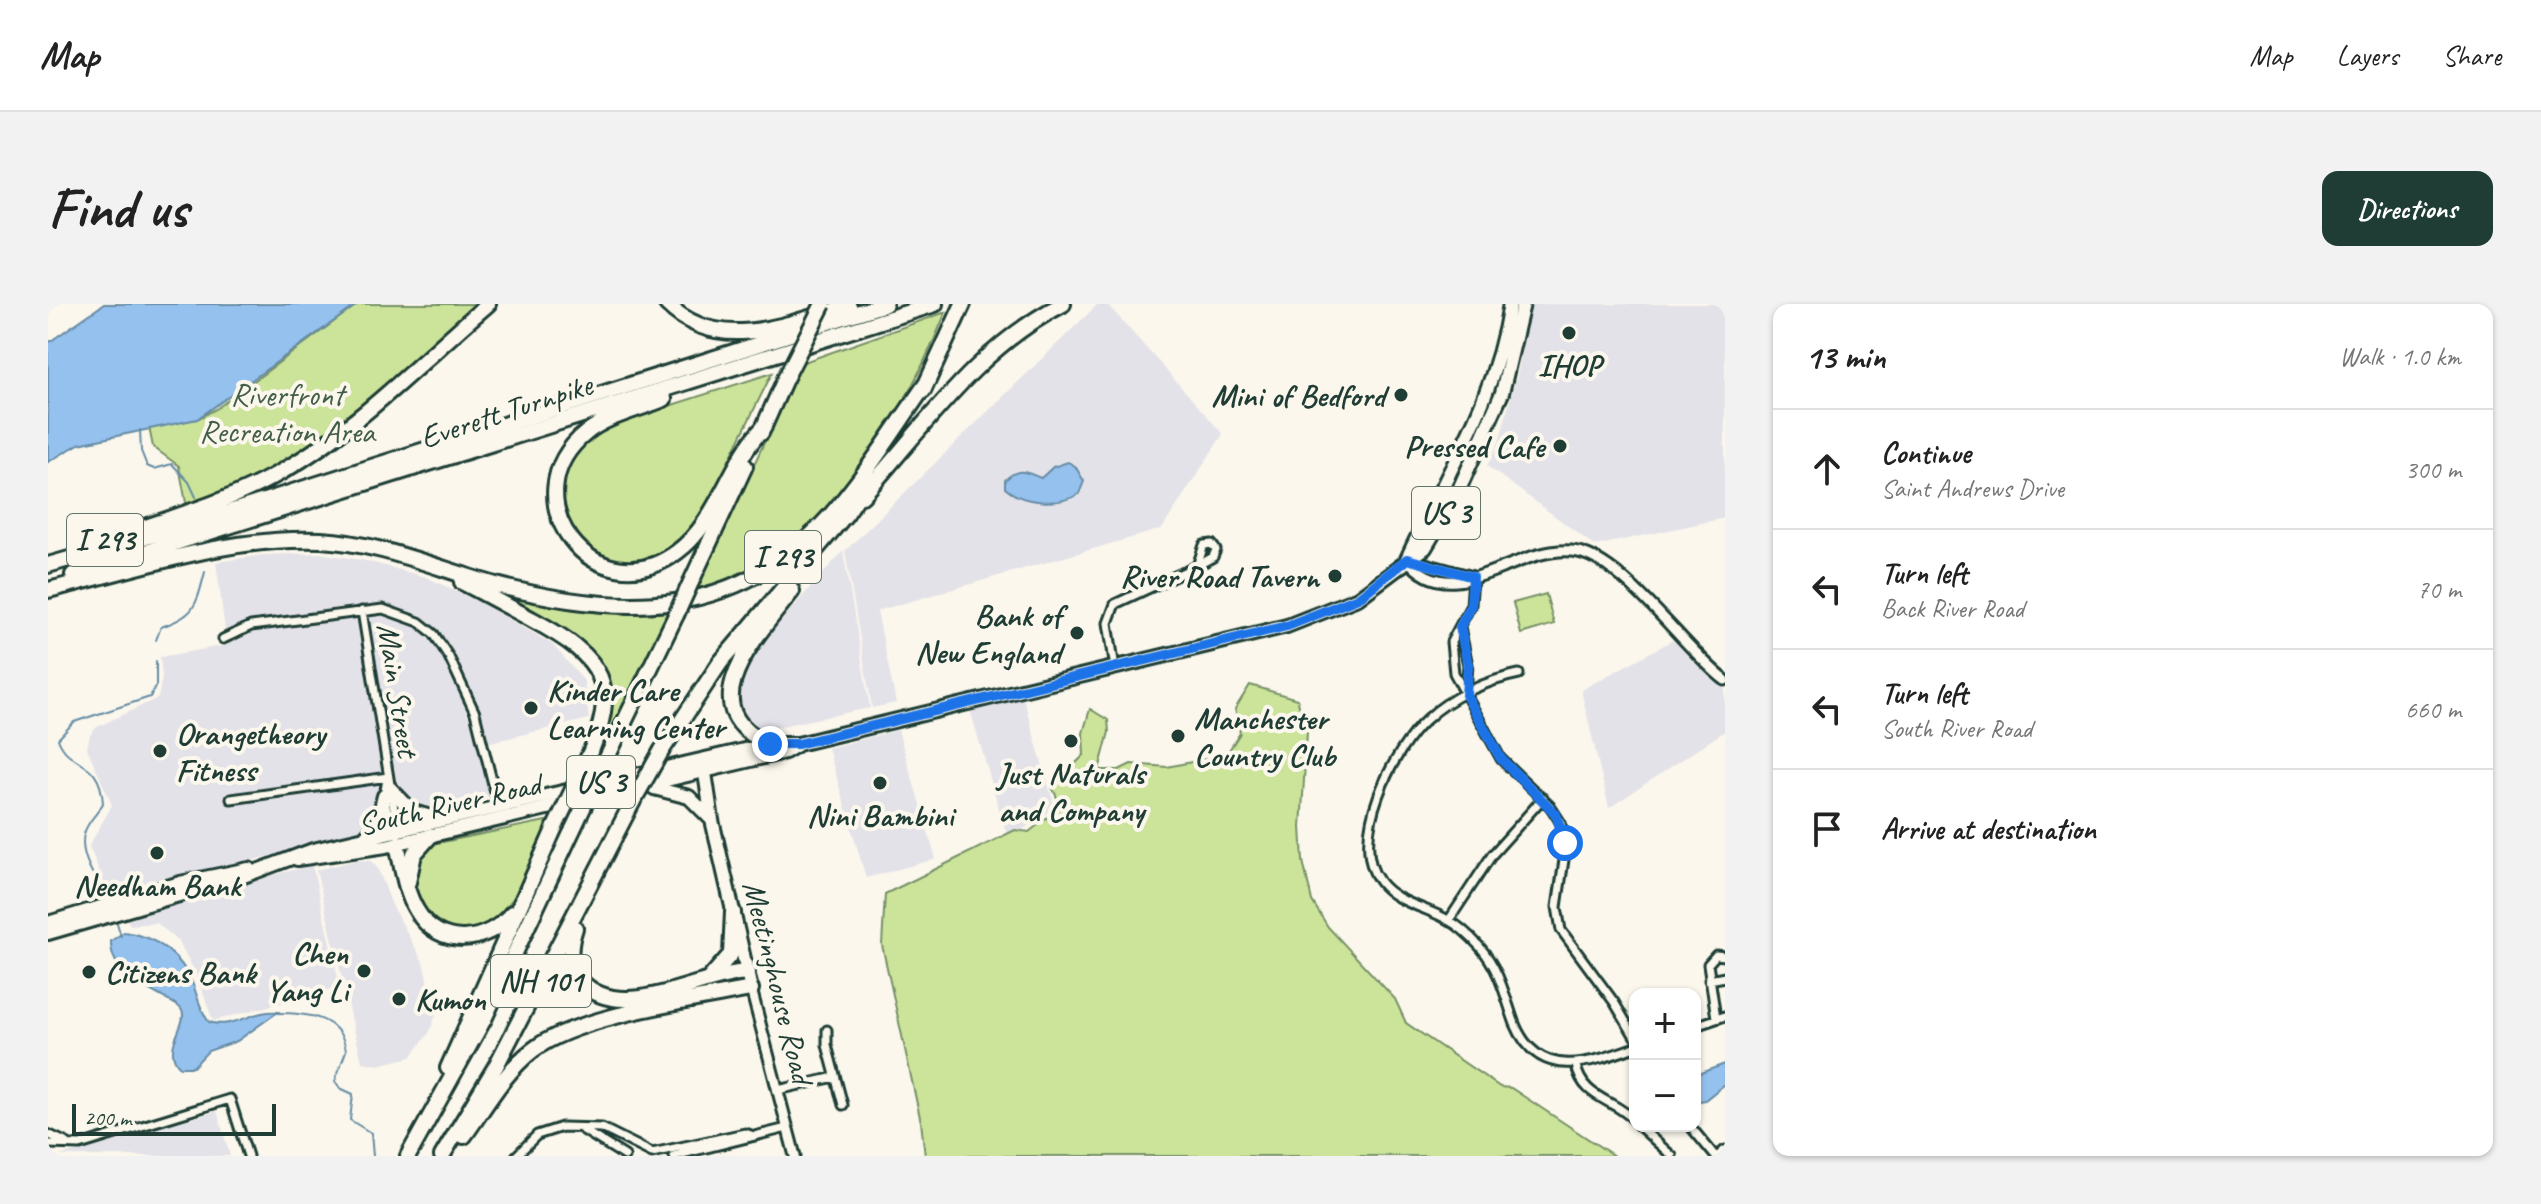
<!DOCTYPE html>
<meta charset="utf-8">
<style>
body{margin:0;font-family:Caveat,sans-serif;background:#f2f2f2;color:#222}
.controls{position:absolute;right:24px;bottom:24px;display:grid;overflow:hidden;border-radius:16px;box-shadow:0 2px 6px #0004}
.controls button{width:72px;height:72px;display:grid;place-items:center;padding:0;border:0;border-bottom:2px solid #e0e0e0;background:#fff;color:#222;font:40px sans-serif}
.scale{position:absolute;left:24px;bottom:20px;width:204px;box-sizing:border-box;padding-left:8px;border:4px solid #1f3d34;border-top:0;font-size:22px;line-height:28px;white-space:nowrap;color:#1f3d34;-webkit-text-stroke:6px #fbf7ec;paint-order:stroke}
.stop{position:absolute;width:24px;height:24px;margin:-18px;border:6px solid #1a73e8;border-radius:50%;background:#fff}
.stop.end{background:#1a73e8;border-color:#fff;box-shadow:0 2px 8px #0008}
.list{margin:0;padding:0;list-style:none}
h2{display:flex;justify-content:space-between;align-items:center;height:104px;margin:0;padding:0 32px;font-size:34px}
h2 small{font-size:26px;font-weight:400;color:#767676}
.list li{display:grid;grid-template-columns:52px 1fr auto;gap:24px;align-items:center;box-sizing:border-box;height:120px;padding:0 32px;border-top:2px solid #e0e0e0}
.list b{display:block;font-size:30px;white-space:nowrap}
.list p{margin:0;font-size:26px;white-space:nowrap;color:#767676}
.list em{font-size:26px;font-style:normal;color:#767676}
.icon{flex:none;width:44px;height:44px;fill:none;stroke:currentColor;stroke-width:2;stroke-linecap:round;stroke-linejoin:round}
.map{position:relative;flex:none;width:1677px;height:852px;overflow:hidden;border-radius:16px}
header{display:flex;align-items:center;gap:48px;box-sizing:border-box;height:112px;padding:0 40px;background:#fff;border-bottom:2px solid #e0e0e0}
header strong{font-size:38px}
nav{display:flex;gap:44px;margin-inline-start:auto;font-size:28px}
.intro{display:flex;align-items:center;justify-content:space-between;box-sizing:border-box;height:192px;padding:0 48px}
h1{margin:0;font-size:56px}
.button{padding:20px 36px;border-radius:16px;background:#1f3d34;color:#fff;font-size:28px;font-weight:700}
main{display:flex;gap:48px;padding:0 48px}
aside{flex:1;background:#fff;border-radius:16px;box-shadow:0 2px 6px #0004}
.map>svg:first-child{display:block}
.built{fill:#e4e2e9}
.green{fill:#cce49a;stroke:#769067;stroke-width:2}
.water{fill:#95c1ef;stroke:#668ca4;stroke-width:2}
.lines{fill:none;stroke-linecap:round;stroke-linejoin:round}
.stream{stroke:#668ca4;stroke-width:2}
.minor-casing{stroke:#1f3d34;stroke-width:13}
.tertiary-casing{stroke:#1f3d34;stroke-width:15}
.primary-casing{stroke:#1f3d34;stroke-width:18}
.motorway-casing{stroke:#1f3d34;stroke-width:20}
.minor{stroke:#fbf7ec;stroke-width:7}
.tertiary{stroke:#fbf7ec;stroke-width:9}
.primary{stroke:#fbf7ec;stroke-width:12}
.motorway{stroke:#fbf7ec;stroke-width:14}
.motorway-bridge-casing{stroke:#1f3d34;stroke-width:20;stroke-linecap:butt}
.motorway-bridge{stroke:#fbf7ec;stroke-width:14}
.route{stroke:#1a73e8;stroke-width:10}
.poi-dot{fill:#1f3d34;stroke:#fbf7ec;stroke-width:3}
.labels{text-anchor:middle;dominant-baseline:central;stroke-width:8;stroke-linejoin:round;paint-order:stroke}
.shield{fill:#fbf7ec;stroke:#61756b;stroke-width:2}
.shield-label{font-size:30px;font-weight:bold;fill:#1f3d34}
.poi-label{font-size:32px;font-weight:bold;fill:#1f3d34;stroke:#fbf7ec;text-anchor:end}
.park-label{font-size:32px;fill:#425e48;stroke:#fbf7ec}
.street-label{font-size:32px;fill:#1f3d34;stroke:#fbf7ec}
</style>
<header>
<strong>Map</strong>
<nav><a>Map</a><a>Layers</a><a>Share</a></nav>
</header>
<div class="intro"><h1>Find us</h1><a class="button">Directions</a></div>
<main>
<div class="map">
<svg width="1677" height="852" viewBox="0 0 1677 852">
<rect width="100%" height="100%" fill="#fbf7ec"/>
<filter id="ink" filterUnits="userSpaceOnUse"><feTurbulence type="fractalNoise" baseFrequency=".0125" numOctaves="2"/><feDisplacementMap in="SourceGraphic" scale="16" xChannelSelector="R" yChannelSelector="G"/><feConvolveMatrix kernelMatrix="1 2 1 2 8 2 1 2 1" color-interpolation-filters="sRGB"/></filter>
<g filter="url(#ink)">
<path class="built" d="M1050,0H1059L1175,130L1114,225L829,307L848,399L824,404L797,247Z
M1482,0H1677V214L1547,242L1439,162L1451,138L1470,67Z
M795,247L822,404L713,426L702,424L686,399L695,359Z
M272,249L319,257L378,273L439,302L504,340L536,377L541,415L439,439L423,394L415,398L430,440L441,490L437,496L386,508L367,517L61,591L41,542L64,501L39,444L42,431L49,423L110,394L114,373L112,353L179,341L168,258L214,251Z
M1625,336L1677,384V427L1561,504L1533,386Z
M975,393L1007,504L960,535L922,406Z
M850,426L888,555L818,574L780,444Z
M309,556L323,557L330,565L344,601L375,658L388,711L381,729L363,753L330,761L314,758L268,566Z
M264,561L292,683L165,717L149,672L131,638L109,619L82,621L75,609Z
M169,807L182,852H12Z"/>
<path class="green" d="M310,0H438L278,137L140,209L131,162L105,143L101,123L149,115L168,105Z
M898,8C868,82 831,149 776,207C766,217 757,230 746,238C716,260 681,276 647,288L753,59Z
M724,69L663,193L645,221L624,243L602,257L579,258L558,256L534,240L518,216L513,178L522,151L555,123Z
M435,281C504,305 546,314 620,308L545,468L539,469L560,423L563,401L562,385L548,354Z
M1498,290L1506,320L1473,330L1465,299Z
M1202,381L1249,395L1259,428L1253,523L1255,557L1264,597L1280,623L1347,695L1358,719L1452,783L1463,784L1566,852H877L873,818L834,641L837,590L967,526L981,528L1016,500L1017,497L1012,500L1004,483L1036,451L1035,429L1042,405L1060,416L1061,428L1051,466H1071L1083,460L1119,463L1178,451L1192,429L1187,405Z
M503,516L468,591L440,625C386,638 339,582 380,541Z"/>
<path class="water" d="M56,0H310L149,115L31,140L0,158V39Z
M1020,158L1027,162L1036,177L1031,190C1011,202 975,200 957,184V176C971,163 977,168 993,174L1005,163Z
M76,628C109,632 134,652 146,683C150,695 153,708 161,718C184,726 206,705 230,708L189,737L160,747L145,763H132C110,742 148,715 130,702C106,686 62,674 63,637Z
M1677,760V780L1657,796L1647,798V771Z"/>
<g class="lines">
<path class="stream" d="M92,126L93,147L99,162L106,165L124,160L141,178L148,193
M108,336L113,323C148,311 148,302 157,268
M56,589C45,572 26,542 40,521C44,513 51,508 55,499C52,452 21,465 10,435L26,418L102,393L108,381V357
M69,619L73,632
M228,709C257,709 294,712 298,747L287,777L292,784L305,790L302,816L323,829L325,852"/>
<g class="minor-casing">
<path id="minor" d="M1164,240L1168,246L1165,253L1149,262L1156,241Z
M1425,273L1423,301L1403,338L1406,369L1453,455L1502,502L1513,519L1517,549L1509,603L1513,626L1566,698L1587,733
M314,307L350,530
M1412,323L1420,361L1418,388
M175,335L203,322L335,305L371,318L386,330L401,353L427,409L451,504
M1067,364L1060,319L1067,300L1149,262
M1471,370C1440,376 1402,393 1379,415C1345,445 1299,536 1332,578C1348,599 1378,603 1400,616C1412,622 1423,633 1432,643C1452,666 1457,693 1467,720C1491,778 1543,759 1587,743
M339,475L336,492L343,529
M183,495L340,473
M1401,616L1444,551L1495,494
M1661,676L1677,673
M1668,714L1660,660L1668,651L1677,652
M1647,722L1677,712
M779,726V741L795,801
M1528,761C1534,795 1567,795 1587,817
M730,786L787,773
M1591,822L1624,852
M1642,822L1667,852
M532,824L577,852
M0,830L19,839
M0,840L32,841L182,795L200,852
M468,852L489,831L514,823L554,824L604,849L697,829L706,832
M626,852L739,824
M1670,852L1677,846"/>
</g>
<g class="tertiary-casing">
<path id="tertiary" d="M1359,255C1404,312 1468,241 1524,247C1573,251 1636,345 1677,376
M1359,255L1425,273
M703,685L747,852"/>
</g>
<g class="primary-casing">
<path id="primary" d="M1359,255C1399,167 1447,98 1462,0
M656,462L664,516L703,685
M342,484L365,508L387,514
M606,484L641,493L664,516
M316,534L329,520L336,492
M249,555L338,542L737,448L749,441
M0,619L132,579L201,565
M0,629L193,573L265,546L722,440H750L1239,322L1310,294L1377,244L1408,192L1454,89L1475,0"/>
</g>
<g class="motorway-casing">
<path id="motorway" d="M619,0C671,52 741,19 801,2
M875,87L915,0
M616,95C591,105 559,112 538,129C459,193 547,309 629,248C670,218 681,159 716,123
M713,129L737,75
M814,192C876,123 930,43 1015,0
M80,229C129,212 178,198 224,173C304,130 371,59 440,0
M0,261L147,219L837,0
M25,271L887,0
M414,278C438,290 461,303 485,316C556,354 574,381 538,458
M643,278L697,162
M0,286C88,265 181,232 273,236C332,239 391,265 448,281C574,314 688,316 782,212C818,171 847,124 878,80
M722,440C638,405 710,331 744,287
M614,446L672,359L798,210L816,183
M555,462L628,311
M349,540C354,561 357,588 369,607C391,645 439,640 464,609
M360,578L366,550L382,532
M527,624C521,642 519,662 533,677C572,721 650,671 699,668
M661,675L683,650L685,608
M400,764L507,523
M416,832C437,803 456,768 485,746C528,712 646,696 703,685
M360,852L436,715L525,525
M394,852L448,762L585,497"/>
</g>
<use href="#minor" class="minor"/>
<use href="#tertiary" class="tertiary"/>
<use href="#primary" class="primary"/>
<use href="#motorway" class="motorway"/>
<g class="motorway-bridge-casing">
<path id="motorway-bridge" d="M737,75L775,0
M628,311L643,278
M585,497L614,446
M507,523L538,458
M525,525L555,462"/>
</g>
<use href="#motorway-bridge" class="motorway-bridge"/>
</g>
</g>
<g class="lines" filter="url(#ink)">
<path class="route" d="M722,440H750L1239,322L1310,294L1359,255L1425,273L1423,301L1412,323L1420,361L1418,391L1453,455L1508,510L1517,539"/>
</g>
<g class="poi-dot">
<circle cx="1521" cy="29" r="8"/>
<circle cx="1353" cy="91" r="8"/>
<circle cx="1512" cy="142" r="8"/>
<circle cx="1287" cy="272" r="8"/>
<circle cx="1029" cy="329" r="8"/>
<circle cx="483" cy="404" r="8"/>
<circle cx="1130" cy="432" r="8"/>
<circle cx="1023" cy="437" r="8"/>
<circle cx="112" cy="447" r="8"/>
<circle cx="832" cy="479" r="8"/>
<circle cx="109" cy="549" r="8"/>
<circle cx="316" cy="667" r="8"/>
<circle cx="41" cy="668" r="8"/>
<circle cx="351" cy="695" r="8"/>
</g>
<g class="labels">
<g class="shield">
<rect x="1364" y="183" width="68" height="52" rx="6"/>
<rect x="19" y="210" width="76" height="52" rx="6"/>
<rect x="697" y="227" width="76" height="52" rx="6"/>
<rect x="519" y="452" width="68" height="52" rx="6"/>
<rect x="443" y="651" width="100" height="52" rx="6"/>
</g>
<g class="shield-label">
<text x="1398" y="209">US 3</text>
<text x="57" y="236">I 293</text>
<text x="735" y="253">I 293</text>
<text x="553" y="478">US 3</text>
<text x="493" y="677">NH 101</text>
</g>
<g class="poi-label">
<text x="1521" y="61" text-anchor="middle">IHOP</text>
<text x="1337" y="91">Mini of Bedford</text>
<text x="1496" y="142">Pressed Cafe</text>
<text x="1271" y="272">River Road Tavern</text>
<text x="1013" y="311">Bank of<tspan x="1013" dy="37">New England</tspan></text>
<text x="499" y="386" text-anchor="start">Kinder Care<tspan x="499" dy="37">Learning Center</tspan></text>
<text x="1146" y="414" text-anchor="start">Manchester<tspan x="1146" dy="37">Country Club</tspan></text>
<text x="128" y="429" text-anchor="start">Orangetheory<tspan x="128" dy="37">Fitness</tspan></text>
<text x="1023" y="469" text-anchor="middle">Just Naturals<tspan x="1023" dy="37">and Company</tspan></text>
<text x="832" y="511" text-anchor="middle">Nini Bambini</text>
<text x="109" y="581" text-anchor="middle">Needham Bank</text>
<text x="300" y="649">Chen<tspan x="300" dy="37">Yang Li</tspan></text>
<text x="57" y="668" text-anchor="start">Citizens Bank</text>
<text x="367" y="695" text-anchor="start">Kumon</text>
</g>
<g class="park-label">
<text x="239" y="90">Riverfront<tspan x="239" dy="37">Recreation Area</tspan></text>
</g>
<g class="street-label">
<text transform="translate(458 107) rotate(-18)">Everett Turnpike</text>
<text transform="translate(350 386) rotate(81)">Main Street</text>
<text transform="translate(401 500) rotate(-13)">South River Road</text>
<text transform="translate(730 678) rotate(76)">Meetinghouse Road</text>
</g>
</g>
</svg>
<div class="controls">
<button>+</button>
<button>−</button>
</div>
<div class="scale">200 m</div>
<div class="stop" style="left:1517px;top:539px"></div>
<div class="stop end" style="left:722px;top:440px"></div>
</div>
<aside>
<h2>13 min<small>Walk · 1.0 km</small></h2>
<ul class="list">
<li><svg class="icon" aria-label="ahead" viewBox="0 0 24 24"><path d="M12 20V5M6 11l6-6 6 6"/></svg><div><b>Continue</b><p>Saint Andrews Drive</p></div><em>300 m</em></li>
<li><svg class="icon" aria-label="left" viewBox="0 0 24 24"><path d="M17 20v-9H6M10 6l-5 5 5 5"/></svg><div><b>Turn left</b><p>Back River Road</p></div><em>70 m</em></li>
<li><svg class="icon" aria-label="left" viewBox="0 0 24 24"><path d="M17 20v-9H6M10 6l-5 5 5 5"/></svg><div><b>Turn left</b><p>South River Road</p></div><em>660 m</em></li>
<li><svg class="icon" aria-label="arrive" viewBox="0 0 24 24"><path d="M6 21V4h12l-3 4 3 4H6"/></svg><div><b>Arrive at destination</b></div></li>
</ul>
</aside>
</main>
